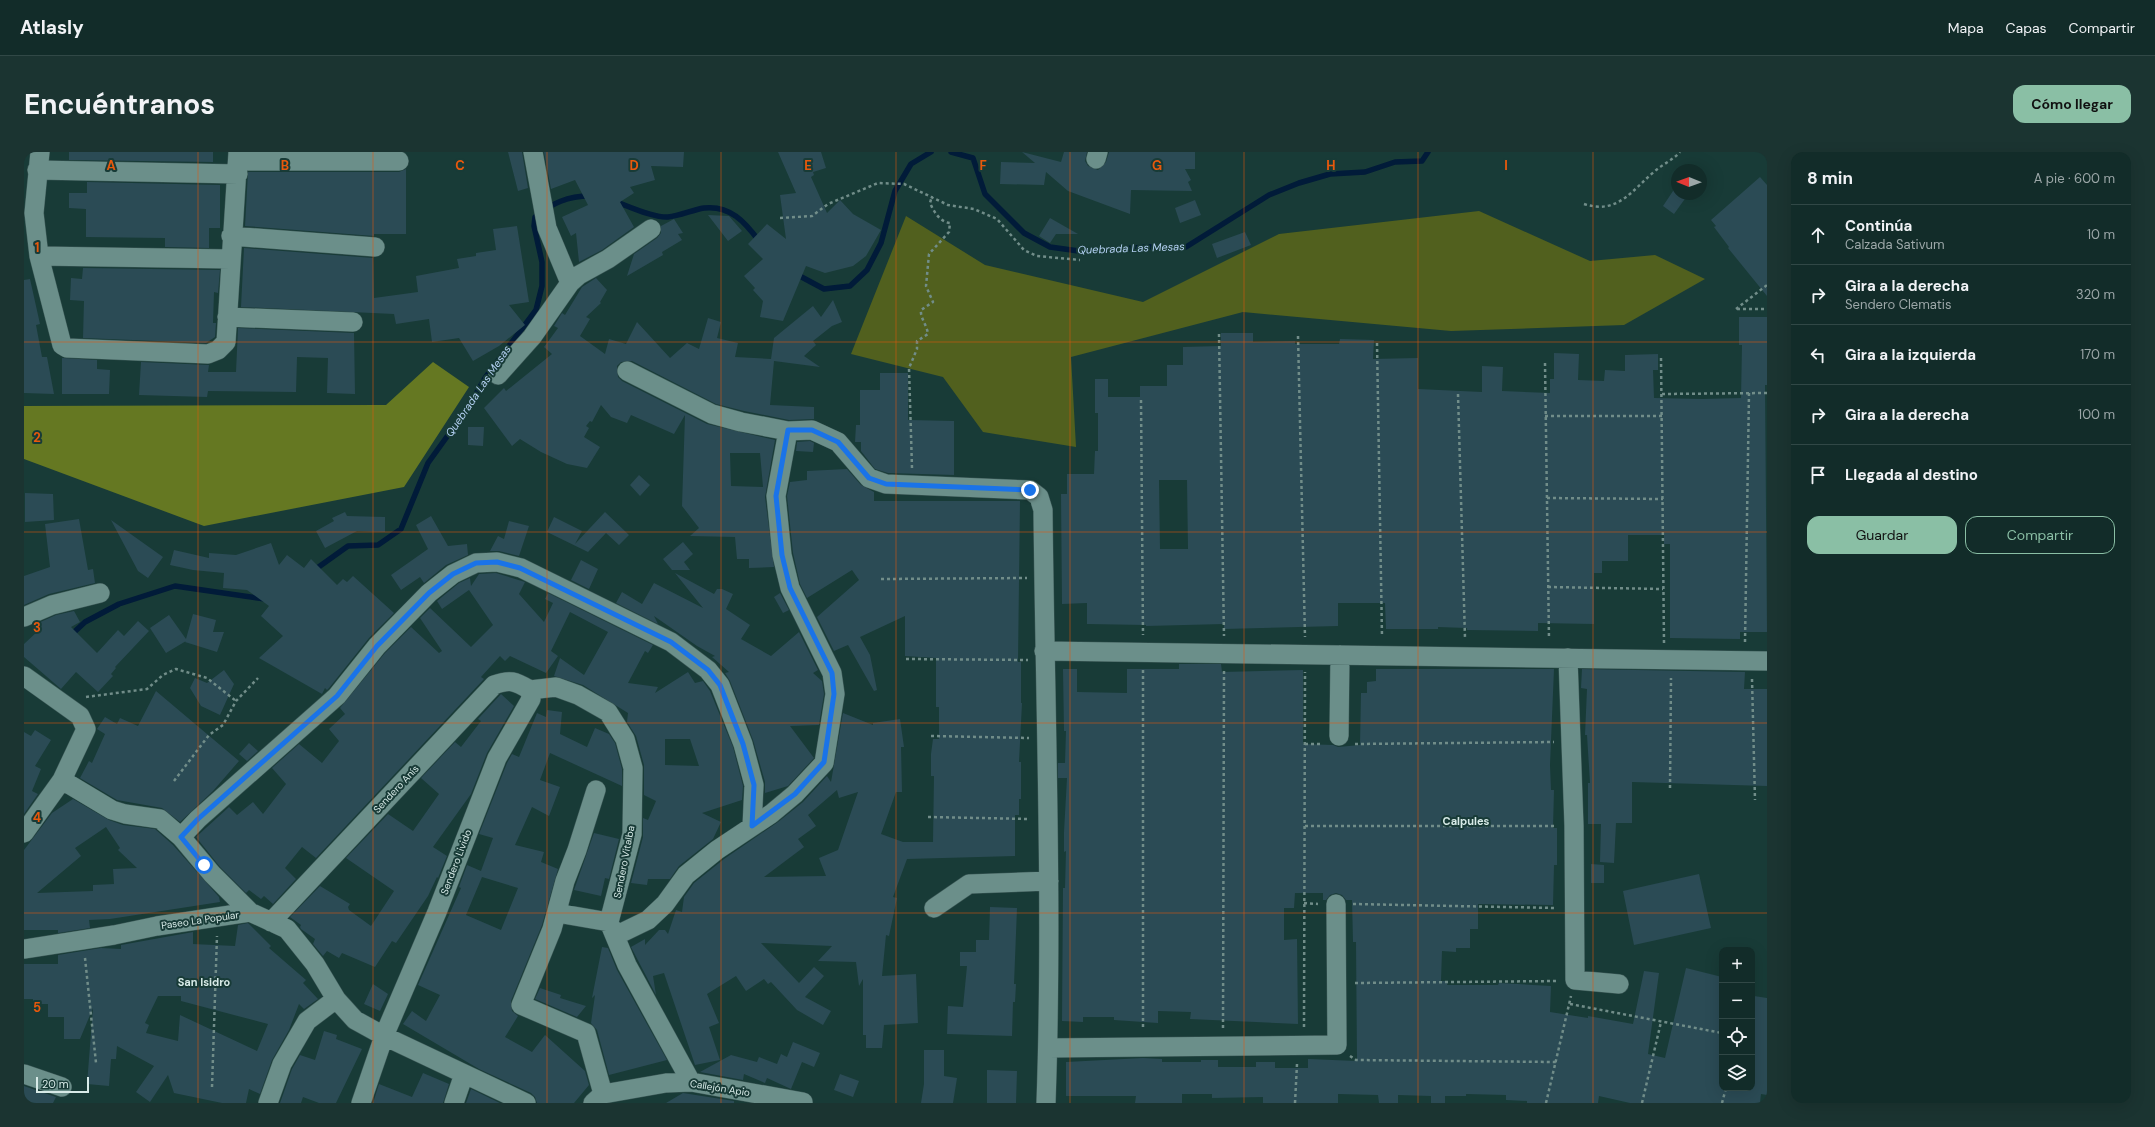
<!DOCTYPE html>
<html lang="es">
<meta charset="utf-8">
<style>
body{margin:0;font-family:"DM Sans",sans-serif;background:#1b3431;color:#f1f3f6}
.controls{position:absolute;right:12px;bottom:12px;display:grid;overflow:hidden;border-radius:8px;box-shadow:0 4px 16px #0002}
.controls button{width:36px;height:36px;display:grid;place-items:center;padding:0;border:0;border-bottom:1px solid #314846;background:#122c29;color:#f1f3f6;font:20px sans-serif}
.compass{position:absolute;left:1647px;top:12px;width:36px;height:36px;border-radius:50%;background:#122c29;box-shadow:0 4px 16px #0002;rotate:271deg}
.scale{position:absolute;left:12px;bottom:10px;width:53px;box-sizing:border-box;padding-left:4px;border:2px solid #d7eae7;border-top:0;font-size:11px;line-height:14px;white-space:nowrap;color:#d7eae7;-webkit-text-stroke:3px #183b37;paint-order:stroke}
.stop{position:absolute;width:12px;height:12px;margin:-9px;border:3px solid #1a73e8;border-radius:50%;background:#fff}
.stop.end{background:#1a73e8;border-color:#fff;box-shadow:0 1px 4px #0008}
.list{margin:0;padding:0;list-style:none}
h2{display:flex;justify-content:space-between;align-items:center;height:52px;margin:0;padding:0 16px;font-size:17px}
h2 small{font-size:13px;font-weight:400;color:#9ca7a8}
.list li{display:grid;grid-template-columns:26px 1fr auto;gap:12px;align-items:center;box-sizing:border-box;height:60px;padding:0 16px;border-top:1px solid #314846}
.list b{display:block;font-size:15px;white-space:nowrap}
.list p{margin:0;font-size:13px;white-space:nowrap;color:#9ca7a8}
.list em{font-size:13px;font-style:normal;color:#9ca7a8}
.actions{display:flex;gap:8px;padding:12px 16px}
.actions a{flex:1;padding:9px 0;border:1px solid #8abfa5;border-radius:12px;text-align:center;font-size:14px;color:#8abfa5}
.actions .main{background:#8abfa5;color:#111}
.icon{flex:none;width:22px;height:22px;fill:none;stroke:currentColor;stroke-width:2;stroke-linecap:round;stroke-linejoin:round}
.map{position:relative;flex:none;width:1743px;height:951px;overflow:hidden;border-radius:12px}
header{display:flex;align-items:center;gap:24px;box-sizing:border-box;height:56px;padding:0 20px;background:#122c29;border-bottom:1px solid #314846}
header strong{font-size:19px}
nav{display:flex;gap:22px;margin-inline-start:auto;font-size:14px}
.intro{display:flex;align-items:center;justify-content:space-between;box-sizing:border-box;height:96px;padding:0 24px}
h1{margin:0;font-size:28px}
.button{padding:10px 18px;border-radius:12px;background:#8abfa5;color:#111;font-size:14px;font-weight:700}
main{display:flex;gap:24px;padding:0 24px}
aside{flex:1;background:#122c29;border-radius:12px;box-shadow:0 4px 16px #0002}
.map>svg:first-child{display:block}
.green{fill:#51601e}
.forest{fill:#657822}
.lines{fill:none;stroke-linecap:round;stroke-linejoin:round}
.stream{stroke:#011b39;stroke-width:5.5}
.building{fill:#2b4b55;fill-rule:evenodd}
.minor-casing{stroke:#3c5957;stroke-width:20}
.path{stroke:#718d89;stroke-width:2.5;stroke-dasharray:3 3;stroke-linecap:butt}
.minor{stroke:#6b8f8a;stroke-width:19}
.route{stroke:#1a73e8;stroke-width:5}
.grid{fill:none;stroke:#e8590c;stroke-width:1;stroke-opacity:0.55}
.labels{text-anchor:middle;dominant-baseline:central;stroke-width:4;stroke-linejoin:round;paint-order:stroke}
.street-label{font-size:10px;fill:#d7eae7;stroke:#183b37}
.water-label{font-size:11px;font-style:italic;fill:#b4d1f3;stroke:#183b37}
.neighbourhood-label{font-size:11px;font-weight:bold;fill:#d7eae7;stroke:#183b37}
.grid-label{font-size:13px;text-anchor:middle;font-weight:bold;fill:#e8590c;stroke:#183b37;stroke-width:4;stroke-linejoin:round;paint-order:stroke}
</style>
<header>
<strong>Atlasly</strong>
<nav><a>Mapa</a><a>Capas</a><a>Compartir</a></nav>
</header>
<div class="intro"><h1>Encuéntranos</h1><a class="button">Cómo llegar</a></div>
<main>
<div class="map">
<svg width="1743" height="951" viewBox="0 0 1743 951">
<rect width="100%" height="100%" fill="#183b37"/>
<path class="green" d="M1455,59L1566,109L1631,103L1681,127L1600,173L1427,179L1219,160L1047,205L1052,295L959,280L919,225L827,202L882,64L961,113L1119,150L1255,82Z"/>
<path class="forest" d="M409,210L445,235L380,335L180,374L0,307V254L362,253Z"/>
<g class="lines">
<path class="stream" d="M927,0L949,6L961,42L1000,81L1026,95L1062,100L1122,95H1162L1245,43L1275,31L1306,22L1341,20L1371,10L1398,9L1404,0
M590,49C604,54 629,66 644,65C656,64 668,58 680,56C706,53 721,70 735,89
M772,122L800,137L826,134L843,118L857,91L871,39L887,12L907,0
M289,419L324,394L354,393L377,377L404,311L445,254L461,226L512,158L518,134V110L510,74L511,65C528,51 544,44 566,44
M46,484L61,470L95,452L151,434L241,447"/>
</g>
<path class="building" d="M45,0H189V10L45,8Z
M484,0H498L504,36L494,39Z
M520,0H660L659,15L627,14L631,28L606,35L610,41L596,50L610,75L578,98L555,110L552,81L547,84L538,65L564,53L551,28L527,37Z
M754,0H797L802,16L789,20L790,23L787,25L803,61L816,48L829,62L857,78L842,104L829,114L801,121L782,114L759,169L736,165L739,149L729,138L731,136L720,124L739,107L724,92L743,72L762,87L756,43L772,41Z
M998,0L1037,10L1040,0H1063L1061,9L1064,14L1074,18L1082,10L1085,0H1171V17H1161L1167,28L1164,30L1168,39L1107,38L1106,62L1044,39L1022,20L1020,33L976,32L977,10L1011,11Z
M382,17V82H350V84L221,74L224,20H375Z
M1736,25L1743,33V144L1704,96L1705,95L1690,75L1692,74L1687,68Z
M63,30L196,33V76H185V96L141,95V86L62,85V57L45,56V41H63Z
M1651,36L1653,42L1663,44L1650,62L1639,54Z
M1171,48L1177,63L1156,71L1151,56Z
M684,63L705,64L718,79L704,89Z
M1026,66L1054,82H1032L1026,91L1015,84Z
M650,67L659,81L654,82L658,88L638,100L639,103L603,124L610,102L633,86L637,81V74Z
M493,74L505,150L485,153L501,173L475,194L449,209L435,186L408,190L405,167L372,172L370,162L217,155L220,96L349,106L350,146L394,140L392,124L435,116L433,107L452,104V101L472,98L469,77Z
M1221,80L1227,93L1193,106L1188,92Z
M59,116L196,118L194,141L190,140L189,171H192L191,185L182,191L59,186L60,149L46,148L47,126L58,127Z
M572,126L583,138L576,150L577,151L562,165L566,167L556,184L581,202L585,187L602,192L613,170L646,206L663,191L675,197L684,166L697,170L693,186L714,191L711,205L747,207L750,186L789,154L797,165L809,148L818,170L808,174L789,189L792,193L780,204L796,215L750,209L746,253L790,255V267L765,268L720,259L692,252L608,209L597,210L593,214L594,225L598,229L683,272L751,288L741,345L750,415L725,416V407H713L711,385L666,384L675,376L658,354L661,263L650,282L607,263L603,271L587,265L577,253L568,270L566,269L562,274L565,276L560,285L576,295L563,316L543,312L517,300L496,287L488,294L460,256L480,236L482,239L528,202L520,195L534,176L530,174L538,161L541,163L558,135ZM706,301H736L739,335L707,334Z
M6,127L16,172L12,173L18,205H23L30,242L0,241V128Z
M1715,165H1743V233H1741L1743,480H1716V487L1646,486V392H1640V383H1604V409H1578V421H1570V472L1514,471V479L1443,478V476L1414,475V477H1362L1361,451H1314V474L1200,477V472L1122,474V473L1063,472V451L1038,452L1037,342H1043V322H1070L1071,299H1074V261H1071V227H1084V245H1116V234H1143V213H1159V195L1197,194V181H1229V190L1271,189V192H1315L1316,187L1350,188L1349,207L1394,206V237L1458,240V214L1479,215L1478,239L1526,241V227H1530V201L1555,202L1554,228L1580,229L1581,218L1601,219V203L1634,202V218H1629L1630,246L1678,247L1717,246L1718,193H1715ZM1135,328H1163L1164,397H1136Z
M214,176L330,181L331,242L303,241L304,206L273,205L272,240L184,239L183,245L115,243L117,210L185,213L184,220H212Z
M38,206L73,208V217L86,218L85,242H38Z
M856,221H884V268L930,269V323L864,321L851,317L837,299V290H831L832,273H836V238H856Z
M444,275H460L459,294L444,293Z
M786,289L790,291L789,300L772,299L773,290Z
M823,317L837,333L850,340V349H996L994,510H997V551H998L995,610H997V647H995V663H991V704L883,707L869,745L873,746L865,784L862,783L858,824L892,822L894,871L860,873L858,896H842V883H839V827L835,834L832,810L794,809L808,794L737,791L775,831L790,815L800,824L781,845L807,859L799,873L773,858L747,830L744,832L740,827L722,839L712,824L683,842L695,871L685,875L696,908L671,913L640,821L629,824L632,843L607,795L621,787V793L635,778H641L644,782L652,758L658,760L660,745L670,731L700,707L754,670L779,650L803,624L807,630L819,561L849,573V571L876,567L880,595H877L878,640H872L857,682L879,690H909L910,624H907V602L909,587H915V555H912V506L881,504V464L836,485L846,503L853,538L850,539L824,493L810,499L793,465L835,428L828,418L783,446L776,432L769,401L763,344L766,330L783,328V319ZM813,638L815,646L834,640L814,698L795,706L802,724L740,725L780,695L774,687L792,674L784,663Z
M615,323L626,333L616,344L606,333Z
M1,341L29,342L30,368L1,370Z
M321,360L323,364L361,365V380L333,379L301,396L292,379L310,369L308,366Z
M581,360L605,383L595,393L582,381L564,400L523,380L530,365L558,379L551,392Z
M407,364L424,394L443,392L444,403L422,413L400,431L396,425L377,438L367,423L404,397L392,373Z
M55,367L64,418L69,417L71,431L25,442L0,453V424L26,415L21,372Z
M87,368L139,405L124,426L114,419Z
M485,369L505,374L495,404L475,399H466L474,384L480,387Z
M659,390L669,402L660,410L666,418H648L639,407Z
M247,391L255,413L263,403L280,416L287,407L313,433L319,427L323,430L329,424L370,461L345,486L305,536L303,538L301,536L298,542L235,506L259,484L237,464L245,454L223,438L199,436L200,421L169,418L146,413L150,398L185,406V401L212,403Z
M557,408L574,417L565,437L547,428Z
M472,421L501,430L495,442L520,470L529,451L521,447L524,441L629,493L624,501L621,499L604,531L634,535L631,541L664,520L671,531L679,529L686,539L709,595L719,634L718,648L678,661L697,670L689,687L655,714L646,727H624L623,733L607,731L619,685V666L624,668L632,649L620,643V613L612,584L603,570L604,561L559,533L530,524L536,506L560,523L584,480L546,460L527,499L534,504L522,521L486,504L481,509L476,504L457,525L460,527L292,706L278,695L261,716L272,727L249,752L240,744L237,747L225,738L222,741L196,715L172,685L205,655L213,663L229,650L239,662L262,632L248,616L275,592L298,611L315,589L305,577L321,562L316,556L361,501L387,475L415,501L418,499L396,466L406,456L447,495L469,473L445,438L418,457L413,449L435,431L446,426L447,434L455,422ZM641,587H666L675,614L641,613Z
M651,421L690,442L693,437H698L709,442L702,457L726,473L717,487L747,504L775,480L794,518L789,521L798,529L800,542L795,573L766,574L790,606L764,634L741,641V630L729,588L706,529L701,521L705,520L688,505L691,504L673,494L630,464L634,472L592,451L598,440L618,452L630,431L679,456Z
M756,441L765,458L759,461L750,445Z
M50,459L56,470L47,475L73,501L94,478L100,484L114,469L125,479L91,515L92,516L87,522L89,524L74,540L52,520L37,537L0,505V492L15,478L12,472L32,463Z
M169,462L192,468L189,480H200L193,500L161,490L162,489L142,501L126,476L145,463L162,487Z
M1155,512H1197L1198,520L1279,518V592L1309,593L1314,595L1336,593L1337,541H1343V530L1352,529V517H1530L1526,613L1527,638H1530L1529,676H1533V713H1530L1529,753L1454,752V777H1446V796H1432V800L1418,799L1417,829H1424L1423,833H1474L1475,831L1527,834L1526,860L1564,866V864L1609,872L1620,819L1635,821L1624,902L1641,906L1662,816L1698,825V936H1728L1730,844L1743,846V943L1737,942L1736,951H1606L1575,944L1574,951H1503V949L1482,948V943L1442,942V944H1421V951H1407V944L1374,943V951H1355L1354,943L1314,942V951H1239V945L1188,946V942H1158V951H1111L1112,944H1042V910L1119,906L1138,907V910H1177V908H1194V915H1232V910H1251V916H1284V907L1333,909L1332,790H1329L1328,748H1322L1318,743L1312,741L1306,743L1302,748H1299V741H1271L1270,756H1260V788L1273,787L1274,872L1166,867L1167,860L1134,859V871L1090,868V865H1059V870L1038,869L1039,736H1041L1042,699L1040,700V680L1043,626H1034V611H1041L1042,579H1040L1039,517H1053V540L1103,541V517H1155Z
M1558,517L1721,520L1720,537H1743V634L1608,630V671H1592L1590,711L1576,710L1577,672H1564V631H1566L1563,583H1561L1563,537L1557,536Z
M200,518L210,532L196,563L177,554L166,536L171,526L183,531Z
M132,539L215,609L189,639L156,670L138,656L93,648L56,626L65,609L68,611L81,582L73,577L81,565L93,572L96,566L114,574Z
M477,542L490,554L463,601L447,642L409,695L423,704L414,726L413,725L404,744L372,791L368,789L351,815L318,801L315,806L303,799L299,804L289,792L291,787L277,777L276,775L277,773L266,765L296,734L326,752L324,755L325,758L347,774L370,739L322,706L364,662L389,679L415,642L397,626L431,590L437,595L457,569L454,567Z
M523,558L538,560L536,582L563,595L571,576L585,582L591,591L598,617V634L526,601L516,628L536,635L525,664L508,655L491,693L520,700L517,710L534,717L518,773L487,849L488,859L494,864L481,885L508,900L521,883L561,919L565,933L550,951H513L511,945L507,941L455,917L379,872L388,859L402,869L416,843L394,833L437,736L435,735L443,713L457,719L469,686L455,682L483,611L488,602L495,605L513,561L522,565ZM458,725L494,736L477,778L442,763Z
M11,578L27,588L11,614L17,617L8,639L14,642L0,662V580L7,584Z
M225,591L234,599L223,609L215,602Z
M49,647L85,668L99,673L131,677L149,693L195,745L196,750L86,767L65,768L66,776L34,781V778H0V698L28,661ZM82,675L96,696L94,698L113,716L89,717L90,732L69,733V739L13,741L57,704L51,696Z
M570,681L595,687L585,727L581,726L577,744L550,738Z
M1567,712L1580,713V731H1567Z
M1675,722L1687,776L1610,793L1599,739Z
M966,755L993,756L990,832H992L991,850H989L988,884L923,882L924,854L939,855L943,814H936V800H952V788H965Z
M224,771L247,794L245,796L282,828L279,831L294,847L280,857L275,852L265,878L248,908L236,942L225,937L222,951H198L150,941L144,923L126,950L112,940L130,914L93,894L92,907H87L85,934L63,932L69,856L56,887H40V865H24V852H9V847H0V812H34V803L77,796L97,797V793L169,780V792L211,794L214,773ZM134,844H157V849L244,872L233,899L156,863L154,889L122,881L125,873L121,871Z
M578,795L584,796L593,818L643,908L585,923L573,878L567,871L571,843L568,846Z
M349,832L364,842L356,859L340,852Z
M516,836L537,843L536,846L562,854L553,865L511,847Z
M300,879L313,883L312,887L338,897L312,951H295L279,945L277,951H256L268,917L276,903L291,908Z
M769,890L796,901L790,915L778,910L767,937L743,926L741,931L720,922L719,928L676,920L707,903L733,910L735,905L753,912L757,902L763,905Z
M900,898H920V924L933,926L929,951H897L900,932Z
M963,918L993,919L992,951H963Z
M399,921L425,932L419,951H349L355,932L388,945Z
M816,922L835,929L829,945L810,938Z
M0,934L32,945L29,951H0Z
M447,937L476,951H442Z
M659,941L710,949V951H642Z"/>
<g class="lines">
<g class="minor-casing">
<path id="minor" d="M16,0L10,61L15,104L38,193L43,196L184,202L194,198L202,190L214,0
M1072,7L1074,0
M214,9H375
M13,18L214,22
M207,84L351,95
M15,104L206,107
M546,131L555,123L584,107L627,77
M203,165L329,170
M603,219L688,262L717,270L764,279L788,278L814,290L845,326L862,332L1006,338L1015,345L1019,358C1021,556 1029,753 1022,951
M474,223L508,185L546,131L523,76L509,0
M0,465L28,453L76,441
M1020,499L1743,509
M1544,506L1550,674L1551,828L1595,832
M0,524L56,564L62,577L38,628L0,681
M506,538L532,535L554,543L584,560L601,587L609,616L608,682L585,770L603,813L667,930
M1315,584L1316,503
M38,628L88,658L101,662L136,667L157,685L188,722L226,760
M572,638L553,698L541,729L528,777L497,853L562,881L579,942
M157,685L174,667L313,544L353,494L405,441L429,422L452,411L473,410L497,416L647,490L684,518L696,533L719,592L730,633L728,674
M910,756L945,732L1025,729
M533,761L585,770
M247,770L470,533C486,527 491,529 506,538
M591,784L624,768L641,752L662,723L693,698L747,662L771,642L800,611L811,542L808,521L766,436L758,403L752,344L764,279
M0,797L90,783L133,774L226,760L263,777L291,812L312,847L331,868L360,884L502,951
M1024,896L1313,893L1312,752
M0,922L38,935
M244,951L258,912L283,869L312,847
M337,951L360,884L413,760L473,606L507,547L506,538
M430,951L440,922
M569,951L579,942L642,931L667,930L779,950"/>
</g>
<path class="path" d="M1560,52C1594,63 1608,38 1631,19C1639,12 1649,8 1656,0
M756,66L788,64L804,52L854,31L880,32L924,53L950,57L973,67L1000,98L1013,104L1056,108
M1712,157L1743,133
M1713,157H1743
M1195,182L1200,484
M1274,184L1281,485
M1353,191L1358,485
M1637,206L1640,491
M1521,211L1525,487
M1434,242L1441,486
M1638,242L1743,241
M1117,248L1119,483
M1521,264H1638
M888,316L885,216L893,197V189L904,182C903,173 896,166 897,158L909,150L902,134L905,102L925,80L926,71C916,70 910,60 906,51L908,44
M1523,346L1639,347
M857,427L1003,426
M1524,435L1639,437
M1721,490L1725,241
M882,507L1004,508
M1119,518V877
M1728,527L1731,648
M62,545L123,537L139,523L152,517L183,526L212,549
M907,584L1005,586
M1281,592H1298
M1331,592L1530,590
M150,629L185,583L199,573L212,549L234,526
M1646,636L1647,526
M904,665L1006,667
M1281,674H1532
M1280,751L1294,752
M1329,752L1532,756
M61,806L72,911
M1331,831L1534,829
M1546,852L1698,881
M1280,875L1281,520
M1199,876L1200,519
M1326,904L1332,908L1532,910
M188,935L193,784
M1271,951L1273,912
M1522,951L1547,844
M1618,951L1637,870
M1698,951L1702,936"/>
<use href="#minor" class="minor"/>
</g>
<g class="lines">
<path class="route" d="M180,713L157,685L174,667L313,544L353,494L405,441L429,422L452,411L473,410L496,416L647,490L684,518L696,533L719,592L730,633L728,674L771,642L800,610L810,542L808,521L766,436L758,403L752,344L764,278H788L814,290L845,326L862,332L1006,338"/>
</g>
<path class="grid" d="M174,0V951M349,0V951M523,0V951M697,0V951M872,0V951M1046,0V951M1220,0V951M1394,0V951M1569,0V951M0,190H1743M0,380H1743M0,571H1743M0,761H1743"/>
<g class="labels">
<g class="street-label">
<text transform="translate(372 637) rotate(-47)">Sendero Anís</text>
<text transform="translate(432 710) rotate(-69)">Sendero Livido</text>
<text transform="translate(600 710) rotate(-79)">Sendero Vitalba</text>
<text transform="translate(176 768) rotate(-8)">Paseo La Popular</text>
<text transform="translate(696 936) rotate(9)">Callejón Apio</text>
</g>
<g class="water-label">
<text transform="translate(1107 96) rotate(-2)">Quebrada Las Mesas</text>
<text transform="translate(454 239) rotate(-56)">Quebrada Las Mesas</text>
</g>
<g class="neighbourhood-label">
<text x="1442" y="669">Calpules</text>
<text x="180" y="830">San Isidro</text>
</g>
</g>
<g class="grid-label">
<text x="87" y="18">A</text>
<text x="261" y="18">B</text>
<text x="436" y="18">C</text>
<text x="610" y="18">D</text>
<text x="784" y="18">E</text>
<text x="959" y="18">F</text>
<text x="1133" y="18">G</text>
<text x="1307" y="18">H</text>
<text x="1482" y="18">I</text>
<text x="13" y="100">1</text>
<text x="13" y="290">2</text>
<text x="13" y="480">3</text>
<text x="13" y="670">4</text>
<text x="13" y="860">5</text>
</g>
</svg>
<div class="controls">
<button>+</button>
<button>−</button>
<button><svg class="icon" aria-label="locate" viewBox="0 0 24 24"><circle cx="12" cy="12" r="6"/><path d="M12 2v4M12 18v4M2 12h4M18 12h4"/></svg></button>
<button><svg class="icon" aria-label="layers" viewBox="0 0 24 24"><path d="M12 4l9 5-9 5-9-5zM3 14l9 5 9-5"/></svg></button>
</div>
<svg class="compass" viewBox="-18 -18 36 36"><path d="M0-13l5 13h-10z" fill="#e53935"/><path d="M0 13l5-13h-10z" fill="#9ca7a8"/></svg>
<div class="scale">20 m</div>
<div class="stop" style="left:180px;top:713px"></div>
<div class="stop end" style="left:1006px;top:338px"></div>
</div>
<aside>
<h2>8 min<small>A pie · 600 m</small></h2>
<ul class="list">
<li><svg class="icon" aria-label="ahead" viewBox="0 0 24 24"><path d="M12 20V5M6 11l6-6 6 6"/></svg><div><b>Continúa</b><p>Calzada Sativum</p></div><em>10 m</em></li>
<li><svg class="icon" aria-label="right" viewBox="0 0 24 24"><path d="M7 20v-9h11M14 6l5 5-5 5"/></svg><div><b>Gira a la derecha</b><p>Sendero Clematis</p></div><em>320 m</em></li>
<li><svg class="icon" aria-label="left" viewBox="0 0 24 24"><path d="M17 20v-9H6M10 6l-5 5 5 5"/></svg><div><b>Gira a la izquierda</b></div><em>170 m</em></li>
<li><svg class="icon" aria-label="right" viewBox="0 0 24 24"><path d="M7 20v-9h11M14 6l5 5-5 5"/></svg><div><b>Gira a la derecha</b></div><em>100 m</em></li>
<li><svg class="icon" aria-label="arrive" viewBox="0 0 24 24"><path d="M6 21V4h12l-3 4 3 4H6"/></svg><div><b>Llegada al destino</b></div></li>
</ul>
<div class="actions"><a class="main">Guardar</a><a>Compartir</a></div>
</aside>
</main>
